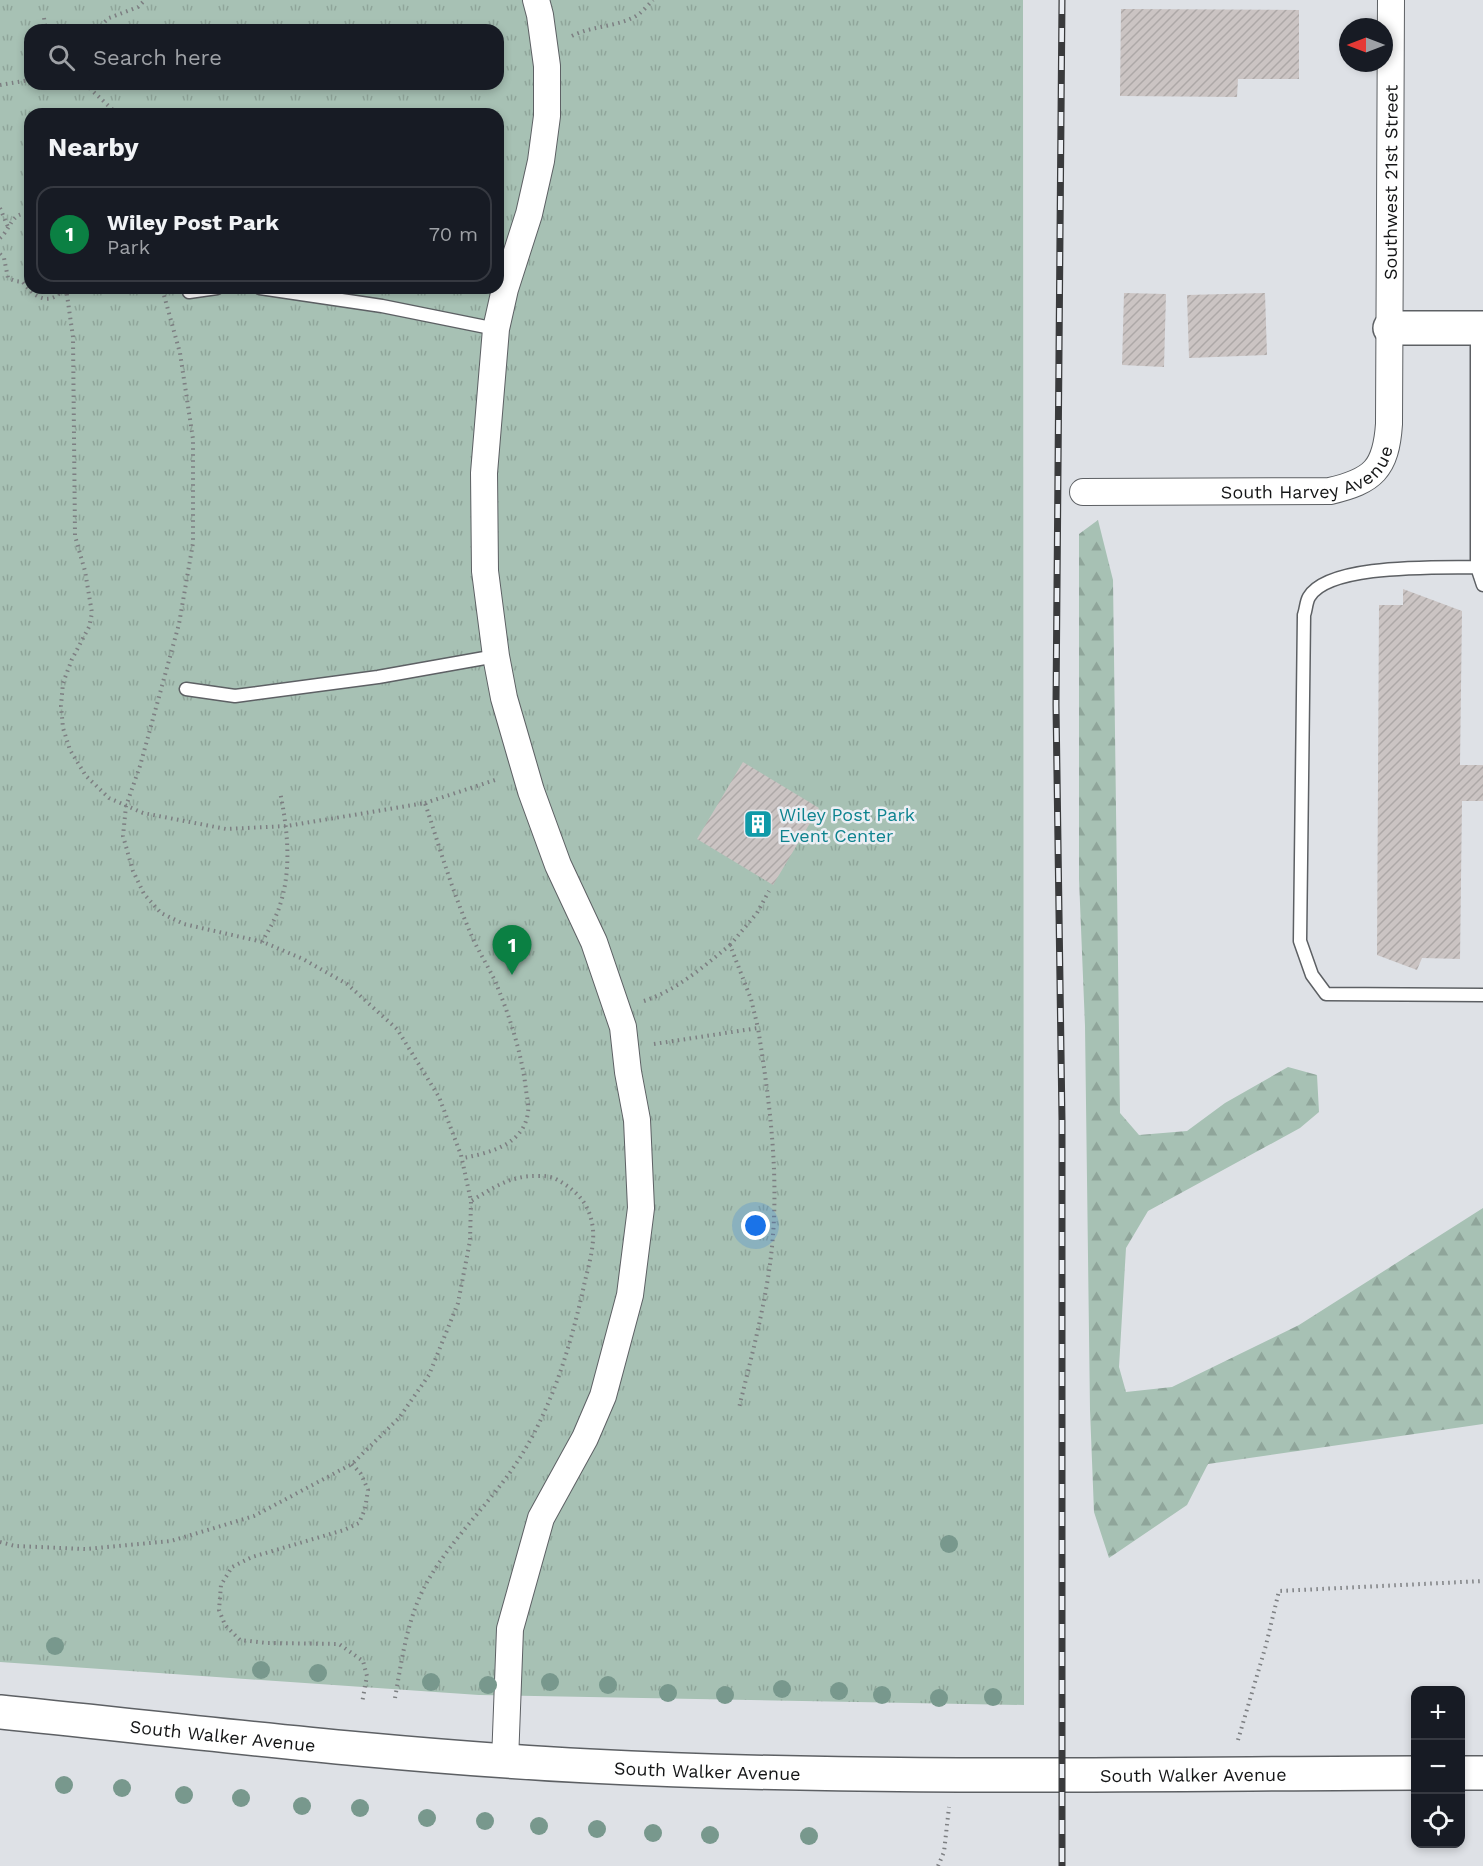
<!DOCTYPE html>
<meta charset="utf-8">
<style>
body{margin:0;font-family:"Work Sans",sans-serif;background:#20242c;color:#f1f3f6}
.controls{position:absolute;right:18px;bottom:18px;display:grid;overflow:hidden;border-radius:12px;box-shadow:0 3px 9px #0003}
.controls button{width:54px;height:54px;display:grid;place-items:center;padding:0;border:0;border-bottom:2px solid #363941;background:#171b24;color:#f1f3f6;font:30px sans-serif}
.compass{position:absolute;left:1339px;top:18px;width:54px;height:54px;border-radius:50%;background:#171b24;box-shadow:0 3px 9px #0003;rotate:270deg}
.you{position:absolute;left:756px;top:1226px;width:21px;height:21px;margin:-15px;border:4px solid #fff;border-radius:50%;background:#1a73e8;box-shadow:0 0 0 9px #1a73e833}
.badge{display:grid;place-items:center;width:39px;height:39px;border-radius:50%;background:#0b8043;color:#fff;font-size:20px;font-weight:700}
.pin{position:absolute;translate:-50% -50px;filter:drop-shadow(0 2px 3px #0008)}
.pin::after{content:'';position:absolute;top:32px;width:21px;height:18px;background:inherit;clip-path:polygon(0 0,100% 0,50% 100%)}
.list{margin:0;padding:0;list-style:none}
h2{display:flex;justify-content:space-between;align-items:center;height:78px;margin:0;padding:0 24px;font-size:26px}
h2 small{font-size:20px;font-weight:400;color:#9ea1a6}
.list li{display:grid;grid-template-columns:39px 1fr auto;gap:18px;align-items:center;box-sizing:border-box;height:96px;margin:0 12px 12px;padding:0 12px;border:2px solid #363941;border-radius:18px}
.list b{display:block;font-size:22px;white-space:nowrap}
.list p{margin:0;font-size:20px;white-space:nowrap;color:#9ea1a6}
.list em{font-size:20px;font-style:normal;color:#9ea1a6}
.icon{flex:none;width:33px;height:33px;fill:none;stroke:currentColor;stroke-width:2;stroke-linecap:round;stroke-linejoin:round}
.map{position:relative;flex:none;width:1483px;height:1866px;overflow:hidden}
.search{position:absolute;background:#171b24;box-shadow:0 3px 9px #0003;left:24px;top:24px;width:480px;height:66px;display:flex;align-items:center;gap:15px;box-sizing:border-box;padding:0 21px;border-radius:18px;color:#9ea1a6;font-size:22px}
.panel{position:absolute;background:#171b24;box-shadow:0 3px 9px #0003;left:24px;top:108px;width:480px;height:186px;border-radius:18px}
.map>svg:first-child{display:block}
.forest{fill:url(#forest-firs)}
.park{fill:url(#park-tufts);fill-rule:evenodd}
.building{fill:url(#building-hatch)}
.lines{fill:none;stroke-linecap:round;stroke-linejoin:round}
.lane-casing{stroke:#5d6064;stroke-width:15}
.street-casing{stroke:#5d6064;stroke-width:28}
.secondary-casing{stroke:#5d6064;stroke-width:36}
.path{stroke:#7d7f82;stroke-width:4;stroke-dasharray:1.5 4.5;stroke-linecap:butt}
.lane{stroke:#fff;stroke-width:12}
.street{stroke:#fff;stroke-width:26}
.secondary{stroke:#fff;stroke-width:33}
.rail-casing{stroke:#393a3c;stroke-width:7}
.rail{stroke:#ebeef3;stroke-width:4.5;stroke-dasharray:14;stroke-linecap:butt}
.tree{fill:#78988d}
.labels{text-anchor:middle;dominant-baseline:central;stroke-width:5;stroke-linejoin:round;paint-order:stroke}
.street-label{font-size:18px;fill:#141516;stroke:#ebeef3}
.culture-label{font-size:18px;fill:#0d838f;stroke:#ebeef3;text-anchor:start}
</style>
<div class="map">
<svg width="1483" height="1866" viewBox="0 0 1483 1866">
<defs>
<pattern id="forest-firs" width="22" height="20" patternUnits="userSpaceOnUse" patternTransform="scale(1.5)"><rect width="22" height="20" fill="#a7c1b4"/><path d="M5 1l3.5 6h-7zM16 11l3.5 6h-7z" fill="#8fa59a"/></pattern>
<pattern id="park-tufts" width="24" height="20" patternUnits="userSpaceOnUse" patternTransform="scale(1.5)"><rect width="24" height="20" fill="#a7c1b4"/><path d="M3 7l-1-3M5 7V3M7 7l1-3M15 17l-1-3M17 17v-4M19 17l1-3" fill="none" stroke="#8fa59a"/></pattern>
<pattern id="building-hatch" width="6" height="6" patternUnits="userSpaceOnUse" patternTransform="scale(1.5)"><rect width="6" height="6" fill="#cbc4c3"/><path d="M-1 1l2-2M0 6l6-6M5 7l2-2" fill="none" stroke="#ada8a7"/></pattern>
</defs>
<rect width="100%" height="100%" fill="#dee1e6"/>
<path class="forest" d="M1098,520L1113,580L1120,1113L1139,1135L1187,1131L1225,1103L1288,1067L1317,1075L1319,1112L1300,1128L1148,1211L1126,1248L1119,1367L1126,1392L1172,1387L1299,1325L1483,1208V1424L1208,1464L1187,1505L1109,1558L1094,1512L1090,1410L1085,1026L1079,879V534Z"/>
<path class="park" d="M0,0H1023L1024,1705L479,1695L0,1662ZM30,30H498V84H30ZM30,114H498V288H30Z"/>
<path class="building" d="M1121,9L1299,10V79H1238L1237,97L1120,96Z
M1124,293L1166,294L1164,367L1122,365Z
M1265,293L1267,355L1189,358L1187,295Z
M1403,589L1462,611L1460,765H1483V801H1462L1460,959L1422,958L1417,970L1377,955L1379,605H1403Z
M743,762L819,808L773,885L697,839Z"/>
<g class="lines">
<g class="lane-casing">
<path id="lane" d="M260,288L382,306L496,329
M189,292L217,288
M1477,329V567C1440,568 1329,563 1309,597C1306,602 1306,610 1304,615L1300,941L1312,975L1326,994L1483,995
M1477,567L1483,585
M186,689L235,696L378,677L496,656"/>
</g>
<g class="street-casing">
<g id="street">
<path id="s1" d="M1083,492L1330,491C1373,481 1386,469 1389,424L1391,0"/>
<path d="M505,1761L510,1629L541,1518L585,1438L603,1396L630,1295L641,1208L637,1120L628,1072L623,1027L594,942L558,865L531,791L504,698L496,656L485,571L484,473L496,329L505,289L529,214L541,161L547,116V66L540,15L536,0"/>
</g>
</g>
<g class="secondary-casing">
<g id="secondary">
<path d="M1390,328H1483"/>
<path id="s2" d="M0,1712C196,1732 392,1756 589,1766C864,1780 1140,1774 1416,1773"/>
<path d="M1460,1773H1483"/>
</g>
</g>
<path class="path" d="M44,18L46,30
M96,30L109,18L138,7L145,0
M572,36C593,25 621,27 639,14C644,10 649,4 653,0
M85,84L113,110L114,114
M0,85L30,80
M0,208L8,227
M0,238C11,229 11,211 30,214
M0,254L4,258L8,278L15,281L23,282C34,298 51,307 64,288
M66,288L73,337L75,536L85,571L92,613L89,627L72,659L63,683L61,706L63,728L70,750L86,776L109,798L143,813L226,829L287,826L425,803C439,846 452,890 470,932C477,949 487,964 495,981C509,1014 522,1054 526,1090C527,1097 529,1106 528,1112C524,1145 489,1153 463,1158
M425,803L498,779
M262,942C268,931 275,920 279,908C292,871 288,831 280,792
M730,945L757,913L769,891
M644,1001C677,990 703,967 730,945L751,999L758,1028
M654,1044L758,1028C770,1104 780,1179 771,1256C765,1307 751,1358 739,1408
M352,1464L361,1474L368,1490L365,1509L359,1523L344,1530L252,1557L232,1567L221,1585L219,1610L225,1625L240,1640L267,1643L339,1644L363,1661L367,1676L362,1703
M0,1542L15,1546L86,1549L171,1541L254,1516L352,1464L399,1418L429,1375L458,1303L470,1241L471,1201L461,1155L439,1097L397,1029L347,984L303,959L263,942L184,924L161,913L144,894L133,871L123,836L126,806L140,766L179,624L193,543V439L180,353L162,288
M395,1698C402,1659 407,1619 426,1584C452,1537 493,1501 521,1456C554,1403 572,1341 585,1281C589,1264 596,1241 592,1223C588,1201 574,1189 556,1179C550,1176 545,1176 538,1176C511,1175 493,1188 471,1201
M1238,1740L1266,1645L1279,1591L1483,1581
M938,1866L944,1852L949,1807"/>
<use href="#lane" class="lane"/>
<use href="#street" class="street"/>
<use href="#secondary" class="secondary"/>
<g class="rail-casing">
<path id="rail" d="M1062,0L1056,705L1062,1121V1866"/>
</g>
<use href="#rail" class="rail"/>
</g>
<g class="tree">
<circle cx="949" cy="1544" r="9"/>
<circle cx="55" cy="1646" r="9"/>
<circle cx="261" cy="1670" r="9"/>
<circle cx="318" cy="1673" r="9"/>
<circle cx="431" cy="1682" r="9"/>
<circle cx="550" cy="1682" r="9"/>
<circle cx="488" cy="1685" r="9"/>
<circle cx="608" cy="1685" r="9"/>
<circle cx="782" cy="1689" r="9"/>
<circle cx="839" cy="1691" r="9"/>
<circle cx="668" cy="1693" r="9"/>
<circle cx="725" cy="1695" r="9"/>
<circle cx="882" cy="1695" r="9"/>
<circle cx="993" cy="1697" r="9"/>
<circle cx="939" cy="1698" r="9"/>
<circle cx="64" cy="1785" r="9"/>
<circle cx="122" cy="1788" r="9"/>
<circle cx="184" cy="1795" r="9"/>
<circle cx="241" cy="1798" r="9"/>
<circle cx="302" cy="1806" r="9"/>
<circle cx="360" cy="1808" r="9"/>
<circle cx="427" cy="1818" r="9"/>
<circle cx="485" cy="1821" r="9"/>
<circle cx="539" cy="1826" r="9"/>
<circle cx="597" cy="1829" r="9"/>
<circle cx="653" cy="1833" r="9"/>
<circle cx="710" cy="1835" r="9"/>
<circle cx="809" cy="1836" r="9"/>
</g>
<defs>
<g id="building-square" transform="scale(1.5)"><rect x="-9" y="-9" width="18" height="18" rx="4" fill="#0f9aa8" stroke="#ebeef3"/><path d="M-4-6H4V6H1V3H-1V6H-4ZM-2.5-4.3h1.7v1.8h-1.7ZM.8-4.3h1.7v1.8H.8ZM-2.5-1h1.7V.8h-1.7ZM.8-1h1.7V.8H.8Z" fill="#fff"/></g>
</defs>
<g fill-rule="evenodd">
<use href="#building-square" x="758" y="824"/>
</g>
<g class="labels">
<g class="street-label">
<text stroke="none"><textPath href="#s1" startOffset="588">Southwest 21st Street</textPath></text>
<text stroke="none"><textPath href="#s1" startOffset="231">South Harvey Avenue</textPath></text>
<text stroke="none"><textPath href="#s2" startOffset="224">South Walker Avenue</textPath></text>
<text stroke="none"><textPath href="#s2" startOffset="710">South Walker Avenue</textPath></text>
<text stroke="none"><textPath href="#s2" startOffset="1196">South Walker Avenue</textPath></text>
</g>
<g class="culture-label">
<text x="779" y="814">Wiley Post Park<tspan x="779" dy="21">Event Center</tspan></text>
</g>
</g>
</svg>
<div class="controls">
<button>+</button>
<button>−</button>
<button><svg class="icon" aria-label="locate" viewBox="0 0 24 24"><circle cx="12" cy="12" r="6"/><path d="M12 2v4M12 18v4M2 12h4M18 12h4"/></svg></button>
</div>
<svg class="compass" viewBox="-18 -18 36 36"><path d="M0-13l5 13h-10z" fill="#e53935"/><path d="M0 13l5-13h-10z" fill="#9ea1a6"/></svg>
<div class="you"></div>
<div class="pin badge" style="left:512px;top:975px">1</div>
<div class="search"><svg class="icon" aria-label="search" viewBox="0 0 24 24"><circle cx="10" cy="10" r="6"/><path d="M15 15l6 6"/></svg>Search here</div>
<section class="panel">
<h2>Nearby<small></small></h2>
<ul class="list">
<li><span class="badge">1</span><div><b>Wiley Post Park</b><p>Park</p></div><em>70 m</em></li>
</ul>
</section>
</div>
